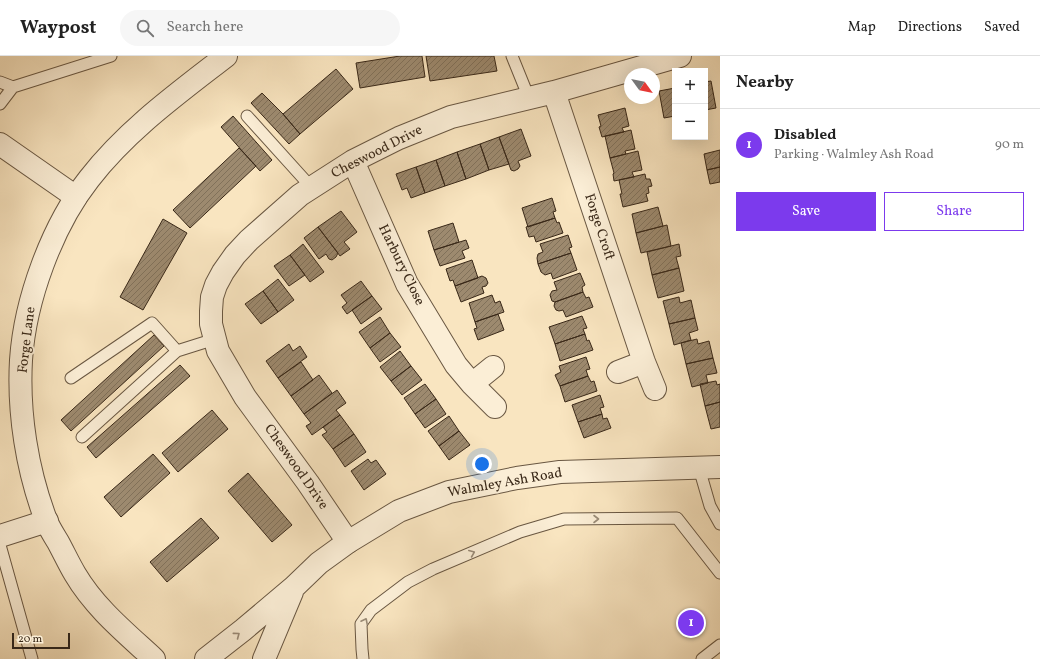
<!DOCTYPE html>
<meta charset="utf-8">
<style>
body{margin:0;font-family:Vollkorn,serif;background:#f6f6f6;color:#222}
.controls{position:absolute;right:12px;top:12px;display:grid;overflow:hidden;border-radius:0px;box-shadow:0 4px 16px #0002}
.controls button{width:36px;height:36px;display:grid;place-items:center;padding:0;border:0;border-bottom:1px solid #e0e0e0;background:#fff;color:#222;font:20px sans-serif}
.compass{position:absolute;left:624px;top:12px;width:36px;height:36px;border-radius:50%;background:#fff;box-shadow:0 4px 16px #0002;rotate:123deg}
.scale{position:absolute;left:12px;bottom:10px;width:58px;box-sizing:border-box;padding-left:4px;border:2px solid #392818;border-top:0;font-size:11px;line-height:14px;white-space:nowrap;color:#392818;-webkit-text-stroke:3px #fbeed6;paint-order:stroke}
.you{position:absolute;left:482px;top:408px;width:14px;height:14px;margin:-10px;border:3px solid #fff;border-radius:50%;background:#1a73e8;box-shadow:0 0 0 6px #1a73e833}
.badge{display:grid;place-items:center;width:26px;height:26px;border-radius:50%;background:#7c3aed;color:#fff;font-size:13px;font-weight:700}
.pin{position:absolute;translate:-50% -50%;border:2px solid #fff;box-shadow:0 1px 4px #0006}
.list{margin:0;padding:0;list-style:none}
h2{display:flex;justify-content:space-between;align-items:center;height:52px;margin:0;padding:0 16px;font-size:17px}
h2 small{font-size:13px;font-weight:400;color:#767676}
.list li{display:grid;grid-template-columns:26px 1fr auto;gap:12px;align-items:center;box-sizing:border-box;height:72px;padding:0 16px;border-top:1px solid #e0e0e0}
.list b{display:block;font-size:15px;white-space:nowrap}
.list p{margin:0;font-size:13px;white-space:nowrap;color:#767676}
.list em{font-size:13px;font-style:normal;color:#767676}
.actions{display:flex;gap:8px;padding:12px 16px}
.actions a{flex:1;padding:9px 0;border:1px solid #7c3aed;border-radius:0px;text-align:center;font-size:14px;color:#7c3aed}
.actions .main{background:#7c3aed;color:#fff}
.icon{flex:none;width:22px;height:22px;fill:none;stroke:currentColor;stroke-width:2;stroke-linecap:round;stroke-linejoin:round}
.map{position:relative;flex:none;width:720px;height:603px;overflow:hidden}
header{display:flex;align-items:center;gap:24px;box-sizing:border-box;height:56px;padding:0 20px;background:#fff;border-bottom:1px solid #e0e0e0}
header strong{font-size:19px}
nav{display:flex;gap:22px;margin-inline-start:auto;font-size:14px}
.search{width:280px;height:36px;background:#f6f6f6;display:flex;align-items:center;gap:10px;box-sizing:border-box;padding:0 14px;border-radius:22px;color:#767676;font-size:15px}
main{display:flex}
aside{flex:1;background:#fff}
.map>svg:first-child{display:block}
.building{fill:url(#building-hatch);stroke:#392818}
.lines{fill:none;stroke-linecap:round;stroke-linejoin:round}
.service-casing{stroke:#695742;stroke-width:13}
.minor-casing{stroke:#695742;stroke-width:24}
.tertiary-casing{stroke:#695742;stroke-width:24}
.service{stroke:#fbeed6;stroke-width:11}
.minor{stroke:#fbeed6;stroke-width:22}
.tertiary{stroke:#fbeed6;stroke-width:22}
.oneway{stroke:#9a8b77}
.labels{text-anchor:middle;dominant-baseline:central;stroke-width:4;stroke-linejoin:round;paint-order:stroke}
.street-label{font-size:14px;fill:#392818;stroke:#fbeed6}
</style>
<header>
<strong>Waypost</strong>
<div class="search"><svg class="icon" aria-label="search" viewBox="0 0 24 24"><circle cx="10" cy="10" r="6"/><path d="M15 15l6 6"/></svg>Search here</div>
<nav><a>Map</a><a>Directions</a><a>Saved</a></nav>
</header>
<main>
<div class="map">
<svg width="720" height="603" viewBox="0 0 720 603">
<defs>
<pattern id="building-hatch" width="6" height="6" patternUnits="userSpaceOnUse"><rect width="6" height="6" fill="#9d8a6f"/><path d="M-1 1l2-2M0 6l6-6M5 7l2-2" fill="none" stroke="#81715a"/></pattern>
</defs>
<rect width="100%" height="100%" fill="#f9e5c0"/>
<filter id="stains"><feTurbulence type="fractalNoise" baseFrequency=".005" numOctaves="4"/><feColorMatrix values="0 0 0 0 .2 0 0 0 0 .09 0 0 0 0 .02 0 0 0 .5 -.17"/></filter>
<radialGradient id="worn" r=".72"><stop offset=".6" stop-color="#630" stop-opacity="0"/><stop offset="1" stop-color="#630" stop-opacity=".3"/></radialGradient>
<path class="building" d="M400,0H422L425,21L360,32L356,7Z
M426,0H494L497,15L430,25Z
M336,13L353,33L300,78L283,58Z
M711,25L716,52L705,54V26Z
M675,32V60L664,62L659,35Z
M262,37L283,58L300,78L289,88L251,47Z
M625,52L629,70L622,72L624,76L602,81L599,71L601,70L598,59Z
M233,60L272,104L260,115L221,71Z
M521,73L531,100L518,105L520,110L518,113L514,115L511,114L499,81Z
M631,74L635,93L625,95L626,98L610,102L605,80Z
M499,81L509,108L489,114L480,88Z
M480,88L489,114L466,123L457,96Z
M239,92L256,110L190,172L173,154Z
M720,94V111L707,114L704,98Z
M638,95L642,114L632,116L634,121L614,125L613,118L614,117L610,102Z
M457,96L466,123L445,130L436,104Z
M436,104L445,130L425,137L416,111Z
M416,111L425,137L411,142L407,132L402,134L396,118Z
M720,111V126L710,128L707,114Z
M645,118L646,123H650L652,130L648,131L649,137L646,138L648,145L623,151L620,138H622L619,124Z
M552,142L556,155L553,156L555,162L528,171L522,152Z
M658,151L663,170L636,177L632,158Z
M341,155L357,176L344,186L350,193L340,200L318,171Z
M555,162L557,167L559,166L563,177L536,186L534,180L529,181L526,171Z
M163,163L187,177L143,254L120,241Z
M453,167L459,186L434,194L428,175Z
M667,169L671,190L641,197L636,177Z
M318,171L338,197L336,201L332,204L329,203L326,198L319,203L304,182Z
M568,179L572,191L569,192L571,197L538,208L537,202L538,198L543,196L540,188Z
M466,184L469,192L462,195L465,202L440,210L434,194Z
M303,188L324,216L310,226L290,199Z
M679,188L681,200L676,201L679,212L652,219L647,196Z
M571,197L577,214L553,223L551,217L545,219L541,216L538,208Z
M290,199L305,219L289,230L274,210Z
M472,204L478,222L455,230L453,224L450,225L446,213Z
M679,212L684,235L658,242L652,219Z
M580,217L585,229L582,231L583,236L555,246L552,245L550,239L552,235L557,234L554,226Z
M482,220L486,222L488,227L486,230L482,231L484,237L461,246L455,230Z
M278,223L294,244L278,256L263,235Z
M361,225L372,240L347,258L342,251L347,247L341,239Z
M263,235L278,256L261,268L245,248Z
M583,236L586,242L589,241L593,251L566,261L563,254L559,255L556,254L554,250L555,246Z
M492,239L495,247L500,245L504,256L475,266L469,247Z
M372,240L382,253L361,268L352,254Z
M679,241L680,247L691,244L695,262L669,268L663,245Z
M498,258L504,274L478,284L474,273L477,272L475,266Z
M582,260L587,272L583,273L585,278L555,288L549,271Z
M380,261L390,277L370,292L359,276Z
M695,262L698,274L689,277L691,284L674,289L669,268Z
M390,277L401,291L380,306L370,292Z
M585,278L587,285L589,284L593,294L560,305L555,288Z
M154,279L164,290L71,375L61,364Z
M697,283L698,288L709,285L713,302L686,308L681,287Z
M289,288L293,295L300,290L307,301L278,322L266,305Z
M400,295L411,310L391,325L380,311Z
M586,301L590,313L586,314L588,320L560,330L555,319L561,316L559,310Z
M713,302L717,317L706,319L708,327L692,331L686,308Z
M301,306L313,324L291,340L278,322Z
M180,309L190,320L96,402L87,391Z
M411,310L422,324L402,339L391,325Z
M319,319L332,337L304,358L291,340Z
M588,320L591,326L594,325L597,335L565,346L560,330Z
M716,325L717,329L720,328V346L705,350L700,328Z
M425,328L436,343L415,358L404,342Z
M337,334L346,347L336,354L340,359L312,379L306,370L311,367L304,358Z
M600,339L604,351L600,352L602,358L578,366L572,349Z
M436,343L446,358L425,372L415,358Z
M720,346V371L711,373L705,350Z
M212,354L228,373L178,416L162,397Z
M602,358L603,363L607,362L611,372L584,382L578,366Z
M340,359L354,378L333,393L322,379L327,376L323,371Z
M449,360L459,375L439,390L428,375Z
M459,375L470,389L449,404L439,390Z
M354,378L366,396L345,411L333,393Z
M153,398L170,417L121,461L104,441Z
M368,403L371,407L376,404L386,418L364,434L351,415Z
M248,417L292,469L272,486L228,435Z
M201,462L219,482L167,526L150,506Z"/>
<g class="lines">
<g class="service-casing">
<path id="service" d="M512,0L529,42
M0,26L13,31
M0,48L13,31L111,0
M247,60L312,132
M71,322L152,267L177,295
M82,381L177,295L215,283
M699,412L710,450L720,468
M0,489L32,603
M363,603L362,593L361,568L371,554L408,526L433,513L520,476L564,463L677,462L720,517
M702,603L720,589"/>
</g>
<g class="minor-casing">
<path id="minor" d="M554,36L644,306L655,333
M0,88L76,141
M353,105L407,228L456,309L472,328L495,351
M618,316L644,306
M472,328L493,311
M0,480L47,465
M348,486L308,427L245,341L218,295L211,268V255L212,241L216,229L223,216L235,199L249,184L300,139L353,105L399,82L451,61L554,36L680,0"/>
</g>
<g class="tertiary-casing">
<path id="tertiary" d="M154,603C126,577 95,552 75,518C69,508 64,497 58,486C54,479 49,472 46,464C27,414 18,357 21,304C25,244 52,170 89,123C127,74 177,38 226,0
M206,603L243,574L294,531L319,507L348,486L399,455L449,436L517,422L560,416L720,411
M264,603L292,536"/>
</g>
<use href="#service" class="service"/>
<use href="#minor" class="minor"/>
<use href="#tertiary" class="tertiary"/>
</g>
<defs><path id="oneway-chevron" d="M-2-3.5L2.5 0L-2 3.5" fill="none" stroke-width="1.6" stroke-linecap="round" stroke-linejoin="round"/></defs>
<g class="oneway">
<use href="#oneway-chevron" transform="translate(596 463)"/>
<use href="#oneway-chevron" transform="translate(472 497) rotate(-23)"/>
<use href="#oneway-chevron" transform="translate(365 565) rotate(-63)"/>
<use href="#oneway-chevron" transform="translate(237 579) rotate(-37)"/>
</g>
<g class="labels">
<g class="street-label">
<text transform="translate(377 96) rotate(-27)">Cheswood Drive</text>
<text transform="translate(599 171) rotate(72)">Forge Croft</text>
<text transform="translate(401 209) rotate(64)">Harbury Close</text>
<text transform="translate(27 284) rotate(-83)">Forge Lane</text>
<text transform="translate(296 411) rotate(55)">Cheswood Drive</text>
<text transform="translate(505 427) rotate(-10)">Walmley Ash Road</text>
</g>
</g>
<rect width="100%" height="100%" filter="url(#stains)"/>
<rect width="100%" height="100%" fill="url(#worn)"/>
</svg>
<div class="controls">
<button>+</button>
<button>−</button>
</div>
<svg class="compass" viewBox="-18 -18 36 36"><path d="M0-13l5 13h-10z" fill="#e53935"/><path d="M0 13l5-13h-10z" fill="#767676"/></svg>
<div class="scale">20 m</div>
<div class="you"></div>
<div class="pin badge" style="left:691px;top:567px">1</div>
</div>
<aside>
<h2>Nearby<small></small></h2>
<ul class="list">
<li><span class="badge">1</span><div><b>Disabled</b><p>Parking · Walmley Ash Road</p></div><em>90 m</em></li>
</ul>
<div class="actions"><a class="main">Save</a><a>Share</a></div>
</aside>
</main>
